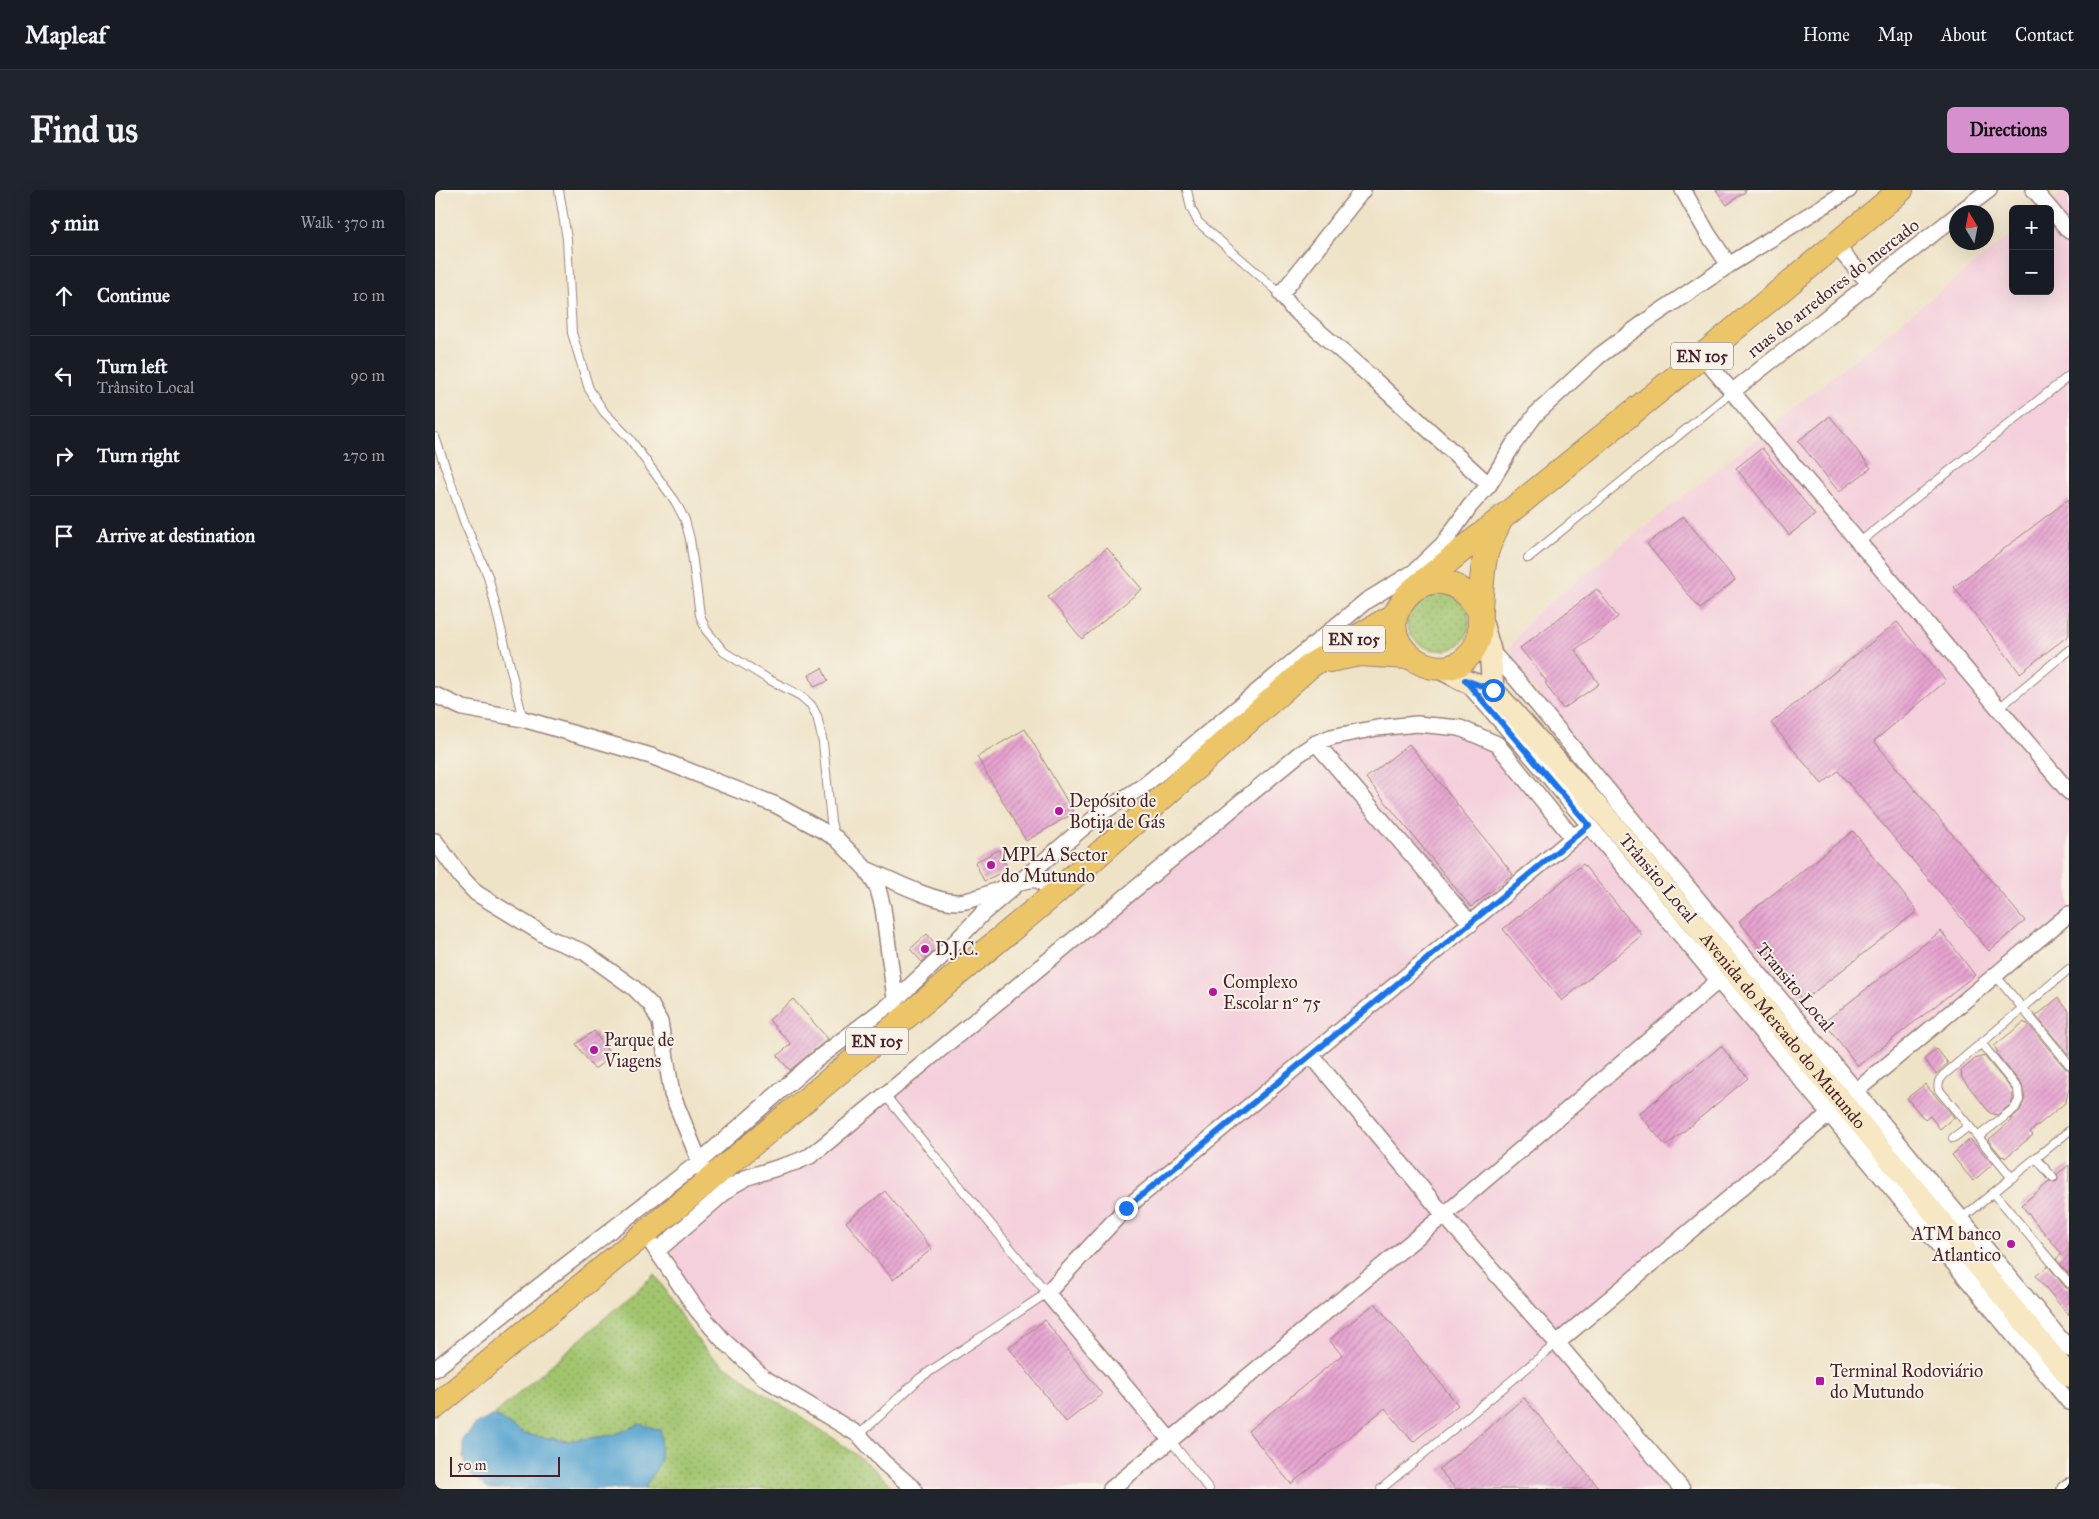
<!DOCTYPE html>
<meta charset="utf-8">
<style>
body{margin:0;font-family:"IM FELL Great Primer",serif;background:#20242c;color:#f1f3f6}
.controls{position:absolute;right:15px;top:15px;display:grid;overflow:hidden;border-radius:8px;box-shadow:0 5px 20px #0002}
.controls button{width:45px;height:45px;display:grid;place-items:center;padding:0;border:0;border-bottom:1px solid #363941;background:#171b24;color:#f1f3f6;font:25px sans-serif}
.compass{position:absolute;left:1514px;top:15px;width:45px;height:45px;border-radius:50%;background:#171b24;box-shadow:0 5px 20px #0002;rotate:350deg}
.scale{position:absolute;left:15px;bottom:12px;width:110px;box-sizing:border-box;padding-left:5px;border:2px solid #4a1f2b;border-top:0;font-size:14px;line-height:18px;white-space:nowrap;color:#4a1f2b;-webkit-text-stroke:4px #f7f3e8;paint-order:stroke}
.stop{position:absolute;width:15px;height:15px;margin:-11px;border:4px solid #1a73e8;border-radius:50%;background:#fff}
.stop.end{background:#1a73e8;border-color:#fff;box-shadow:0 1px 5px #0008}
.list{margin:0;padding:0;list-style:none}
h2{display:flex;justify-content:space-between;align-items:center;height:65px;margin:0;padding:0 20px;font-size:21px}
h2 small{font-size:16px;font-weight:400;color:#9ea1a6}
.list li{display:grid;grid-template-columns:32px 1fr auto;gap:15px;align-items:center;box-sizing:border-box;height:80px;padding:0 20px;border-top:1px solid #363941}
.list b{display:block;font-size:19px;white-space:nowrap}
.list p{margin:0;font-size:16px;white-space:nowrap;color:#9ea1a6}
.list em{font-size:16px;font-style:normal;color:#9ea1a6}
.icon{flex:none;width:28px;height:28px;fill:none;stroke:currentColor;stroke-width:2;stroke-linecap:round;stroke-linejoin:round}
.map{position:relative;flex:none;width:1634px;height:1299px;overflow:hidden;border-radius:8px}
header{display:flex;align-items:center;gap:30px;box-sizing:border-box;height:70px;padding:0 25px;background:#171b24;border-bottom:1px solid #363941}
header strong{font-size:24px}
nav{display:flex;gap:28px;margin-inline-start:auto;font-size:18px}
.intro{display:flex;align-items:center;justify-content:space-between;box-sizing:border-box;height:120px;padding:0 30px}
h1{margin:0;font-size:35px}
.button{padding:12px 22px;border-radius:8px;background:#d690ce;color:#111;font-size:18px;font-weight:700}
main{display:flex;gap:30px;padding:0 30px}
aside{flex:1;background:#171b24;border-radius:8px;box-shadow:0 5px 20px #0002}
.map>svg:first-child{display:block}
.built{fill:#f4cfdc}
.grass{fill:url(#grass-dots);stroke:#76724c}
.water{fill:#59a5d1;stroke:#52627e}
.building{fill:url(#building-hatch)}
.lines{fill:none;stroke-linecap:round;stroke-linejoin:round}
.lane-casing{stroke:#9c8179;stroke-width:10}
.street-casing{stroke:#9c8179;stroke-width:18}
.secondary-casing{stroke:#9c8179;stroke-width:24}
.primary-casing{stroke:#9c8179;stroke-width:26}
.lane{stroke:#fff;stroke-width:8}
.street{stroke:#fff;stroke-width:15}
.secondary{stroke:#f7e8c3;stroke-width:21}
.primary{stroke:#ecc569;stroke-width:24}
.route{stroke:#1a73e8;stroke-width:6}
.poi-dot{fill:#b5179e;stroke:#f7f3e8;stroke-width:2}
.labels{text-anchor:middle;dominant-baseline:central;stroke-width:4;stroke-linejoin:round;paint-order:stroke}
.shield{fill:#f7f3e8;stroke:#7e5f64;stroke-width:1}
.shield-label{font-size:16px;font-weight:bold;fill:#4a1f2b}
.street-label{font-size:18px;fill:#4a1f2b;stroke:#f7f3e8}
.poi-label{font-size:18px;fill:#4a1f2b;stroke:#f7f3e8;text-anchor:start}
</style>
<header>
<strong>Mapleaf</strong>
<nav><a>Home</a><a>Map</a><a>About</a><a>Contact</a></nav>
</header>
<div class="intro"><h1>Find us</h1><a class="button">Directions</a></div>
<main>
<aside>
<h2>5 min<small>Walk · 370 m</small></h2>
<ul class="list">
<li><svg class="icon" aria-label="ahead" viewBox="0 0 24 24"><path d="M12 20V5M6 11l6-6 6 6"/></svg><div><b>Continue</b></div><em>10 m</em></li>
<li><svg class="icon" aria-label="left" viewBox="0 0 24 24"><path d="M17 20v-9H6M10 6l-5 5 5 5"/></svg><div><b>Turn left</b><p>Trânsito Local</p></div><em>90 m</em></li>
<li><svg class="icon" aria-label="right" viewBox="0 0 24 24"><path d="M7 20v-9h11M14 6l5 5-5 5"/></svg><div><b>Turn right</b></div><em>270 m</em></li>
<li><svg class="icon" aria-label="arrive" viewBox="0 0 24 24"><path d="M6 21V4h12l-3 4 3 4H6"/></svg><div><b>Arrive at destination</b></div></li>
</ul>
</aside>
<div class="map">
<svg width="1634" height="1299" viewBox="0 0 1634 1299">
<defs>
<pattern id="grass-dots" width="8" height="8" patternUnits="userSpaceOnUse" patternTransform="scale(1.25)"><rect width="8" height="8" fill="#a2c56e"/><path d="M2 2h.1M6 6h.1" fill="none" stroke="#869f5b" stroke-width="1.8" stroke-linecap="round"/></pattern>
<pattern id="building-hatch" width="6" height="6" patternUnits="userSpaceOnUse" patternTransform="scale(1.25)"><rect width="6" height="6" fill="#e7a4d1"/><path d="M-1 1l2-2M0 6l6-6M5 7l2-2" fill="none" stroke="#bd85aa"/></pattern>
</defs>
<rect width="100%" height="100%" fill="#f7f3e8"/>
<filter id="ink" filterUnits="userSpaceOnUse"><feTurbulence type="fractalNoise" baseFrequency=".02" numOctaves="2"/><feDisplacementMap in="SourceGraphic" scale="10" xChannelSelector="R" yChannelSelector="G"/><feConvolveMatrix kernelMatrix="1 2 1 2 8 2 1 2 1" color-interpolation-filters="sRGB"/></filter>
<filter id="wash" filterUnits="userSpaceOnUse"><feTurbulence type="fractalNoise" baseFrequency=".0096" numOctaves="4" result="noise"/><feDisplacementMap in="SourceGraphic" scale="20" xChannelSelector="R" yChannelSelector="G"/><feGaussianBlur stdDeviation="1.12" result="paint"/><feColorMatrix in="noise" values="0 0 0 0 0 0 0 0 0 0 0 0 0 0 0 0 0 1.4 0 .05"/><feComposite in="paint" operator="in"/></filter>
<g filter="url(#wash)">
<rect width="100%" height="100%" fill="#efe3c7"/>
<path class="built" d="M1630,0H1634V724L1421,901L1088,485L1075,457L1099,425L1578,43V101H1615V19H1608Z
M982,534L1062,554L1138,648L1154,635L1394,924L1122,1153L1247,1299H479L424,1245L329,1188L287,1149L222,1061L297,996L361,972L881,553Z"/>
<path class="grass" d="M1012,399L1033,419C1033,425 1035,432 1034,438C1027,475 967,463 972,426C973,420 979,412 983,406Z
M220,1084C235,1108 255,1144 274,1163C283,1172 295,1179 305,1186C355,1224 416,1252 459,1299H209L225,1272L205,1234L178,1245L131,1251L89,1244L59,1225Z"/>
<path class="water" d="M59,1225L89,1244L131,1251L178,1245L205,1234L226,1240L225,1272L209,1299H53L33,1283L28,1268V1250L40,1235Z"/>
<g id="blocks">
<path class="building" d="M1281,0H1312L1292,15Z
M1395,226L1436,278L1404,302L1363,251Z
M1327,258L1380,325L1354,345L1301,278Z
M1634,309V445L1585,483L1519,397Z
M1248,326L1300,390L1265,419L1212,354Z
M672,358L707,399L647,449L613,407Z
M1162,399L1183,427L1140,460L1164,494L1128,519L1110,493L1112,492L1085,458Z
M1462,432L1511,491L1439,551L1590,731L1554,761L1403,581L1387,594L1336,533Z
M387,478L393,491L379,497L374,485Z
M590,539L639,623L591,651L542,567Z
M974,554L1078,684L1036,717L931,588Z
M1418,641L1482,721L1368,811L1304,731Z
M564,660L573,679L549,691L540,672Z
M1148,674L1207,745L1127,811L1068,739Z
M1506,741L1540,785L1423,876L1389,832Z
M492,744L503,757L487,772L475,759Z
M1623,808L1634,821V865L1601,826Z
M358,809L393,849L355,880L342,866L356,854L334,830Z
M1589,832L1591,834L1592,833L1630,878L1634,880V897L1631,912L1595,942L1598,945L1570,968L1569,966L1567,967L1553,950L1578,929H1575L1585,921L1590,909L1587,895L1561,863L1563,862L1559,856Z
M159,841L177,867L159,879L141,854Z
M1286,856L1313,888L1231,956L1204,924Z
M1502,859L1513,873L1501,884L1489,869Z
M1549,866L1578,901V909L1576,914L1562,925L1555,923L1527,888L1526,881L1540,869Z
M1490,894L1519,927L1505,939L1495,926L1490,930L1472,908Z
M1535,949L1558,974L1538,991L1517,965Z
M1634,975V1084L1621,1069L1627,1064L1586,1015L1614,992L1621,993L1623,989L1622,984Z
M450,1001L497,1059L458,1090L411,1032Z
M1613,1076L1630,1097L1634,1099V1126L1601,1086Z
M940,1113L1023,1215L978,1252L950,1218L856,1294L813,1241L907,1165L894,1150Z
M610,1130L667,1204L631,1232L574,1158Z
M1089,1208L1165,1299H1021L1004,1279Z"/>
</g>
</g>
<g filter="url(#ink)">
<use href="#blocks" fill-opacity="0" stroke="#9c8179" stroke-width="1"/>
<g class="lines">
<g class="lane-casing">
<path id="lane" d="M124,0L132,49L137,143L154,199L169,222L195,249L240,311L250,330L255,349L265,425L271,440L289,462L333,489L366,506L376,515L382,526L388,553L396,632L400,646
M752,0L756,18L763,32L846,104
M0,247L30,334L53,386L88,529
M1425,352L1634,186
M1093,368L1298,201
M1564,518L1634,460
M1560,785L1634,874
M1543,947L1580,918L1584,910L1583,899L1546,853
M1518,948L1534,936
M1601,968L1618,988
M1577,988L1504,900C1502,892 1505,888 1511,883L1634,779
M1559,1003L1634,1093
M1526,1029L1634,941
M424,1245L485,1188L612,1103L450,905
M736,1251L774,1299
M946,1299L1122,1153"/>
</g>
<g class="street-casing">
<path id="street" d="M928,0L846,104L856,117L936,187L1054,295
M1248,0L1273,44L1294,75
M1599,0L1634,41
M1525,22L1554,0
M1400,55L1434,93
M1267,166L1634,602
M1298,201L1522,25
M1055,460L1082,490L1634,1159
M1031,492L1099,569L1634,1212
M0,505L28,518L88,529L216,566L341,615L401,648L431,679L443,699L448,718L461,816
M881,553L1036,734
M0,651L26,687L41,703L116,749L149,762L199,798L216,815L225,832L237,904L268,980
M431,679C455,689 496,711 521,712C544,713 589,683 605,691C610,694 614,701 618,705
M877,866L1009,1025L1122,1153L1247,1299
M1421,901L1634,724
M217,1054L262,1120L287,1149L329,1188L424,1245L448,1272L479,1299
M222,1061L297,996L313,987L361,972L375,966L388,956L864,564L881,553L896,547L942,538L982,534L1025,538L1062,554L1138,648
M1122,1153L1394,924
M0,1179L118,1085L264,972L381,870L459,811L503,770L547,724L662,626L711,594L931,411L979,382L1009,353L1035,316L1054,295L1078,255L1101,224L1164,166L1214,129L1294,75L1414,0
M736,1251L612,1103L691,1018L1145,642
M676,1299L1009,1025L1283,791
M1630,1299L1634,1296"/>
</g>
<g class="secondary-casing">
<g id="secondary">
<path d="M1047,433L1055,460L1058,500"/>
<path id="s1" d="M1005,478L1030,491L1058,500L1168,623L1634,1186"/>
</g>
</g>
<g class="primary-casing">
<path id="primary" d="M979,399L1267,166L1466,0
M1045,423C1027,385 983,379 963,419C943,461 1008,500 1036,463C1048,447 1044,437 1045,420C1046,402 1047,384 1050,367C1053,354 1059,343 1065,331
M895,470L925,464L973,467
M0,1217L618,705L876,475L961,424"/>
</g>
<use href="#lane" class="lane"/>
<use href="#street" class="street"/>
<use href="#secondary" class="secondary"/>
<use href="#primary" class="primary"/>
</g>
</g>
<g class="lines" filter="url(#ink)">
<path class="route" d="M691,1018L1154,635L1030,490L1058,500"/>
</g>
<g class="poi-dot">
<circle cx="624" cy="621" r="5"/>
<circle cx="556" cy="675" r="5"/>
<circle cx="490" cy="759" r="5"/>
<circle cx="778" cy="802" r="5"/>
<circle cx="159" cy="860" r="5"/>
<circle cx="1576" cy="1054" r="5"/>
<rect x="1380" y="1186" width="10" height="10" rx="2.5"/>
</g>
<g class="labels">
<g class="shield">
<rect x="1236" y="152.5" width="62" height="27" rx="4"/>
<rect x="888" y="435.5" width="62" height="27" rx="4"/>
<rect x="411" y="837.5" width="62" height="27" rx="4"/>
</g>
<g class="shield-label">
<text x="1267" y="166">EN 105</text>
<text x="919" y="449">EN 105</text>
<text x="442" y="851">EN 105</text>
</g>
<g class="street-label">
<text transform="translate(1398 98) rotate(-38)">ruas do arredores do mercado</text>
<text transform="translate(1223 688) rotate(50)">Trânsito Local</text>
<text transform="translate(1360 797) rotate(50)">Transito Local</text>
<text stroke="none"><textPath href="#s1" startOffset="505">Avenida do Mercado do Mutundo</textPath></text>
</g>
<g class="poi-label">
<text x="634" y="611">Depósito de<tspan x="634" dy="21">Botija de Gás</tspan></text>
<text x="566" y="665">MPLA Sector<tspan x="566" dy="21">do Mutundo</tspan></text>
<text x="500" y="759">D.J.C.</text>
<text x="788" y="792">Complexo<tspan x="788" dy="21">Escolar nº 75</tspan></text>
<text x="169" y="850">Parque de<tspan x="169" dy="21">Viagens</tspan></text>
<text x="1566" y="1044" text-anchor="end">ATM banco<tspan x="1566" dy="21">Atlantico</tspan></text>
<text x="1395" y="1181">Terminal Rodoviário<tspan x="1395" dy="21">do Mutundo</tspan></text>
</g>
</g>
</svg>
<div class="controls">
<button>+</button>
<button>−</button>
</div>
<svg class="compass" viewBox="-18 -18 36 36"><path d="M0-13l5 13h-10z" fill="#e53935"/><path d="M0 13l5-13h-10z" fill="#9ea1a6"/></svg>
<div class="scale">50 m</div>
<div class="stop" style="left:1058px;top:500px"></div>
<div class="stop end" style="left:691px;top:1018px"></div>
</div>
</main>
